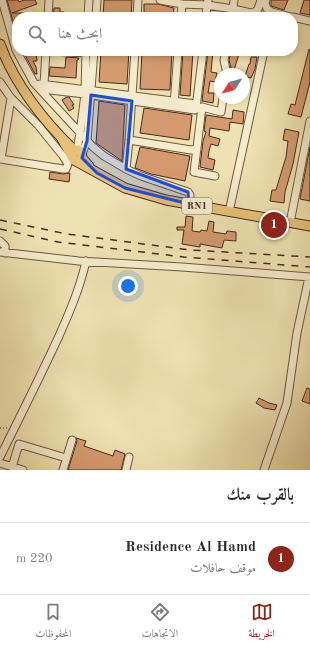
<!DOCTYPE html>
<html lang="ar">
<meta charset="utf-8">
<style>
body{margin:0;font-family:"Old Standard TT",Amiri,serif;background:#f7f7f7;color:#2b2b33;direction:rtl}
.compass{position:absolute;left:214px;top:68px;width:36px;height:36px;border-radius:50%;background:#fff;box-shadow:0 2px 6px #0003;rotate:234deg}
.you{position:absolute;left:128px;top:286px;width:14px;height:14px;margin:-10px;border:3px solid #fff;border-radius:50%;background:#1a73e8;box-shadow:0 0 0 6px #1a73e833}
.badge{display:grid;place-items:center;width:26px;height:26px;border-radius:50%;background:#8f2418;color:#fff;font-size:13px;font-weight:700}
.pin{position:absolute;translate:-50% -50%;border:2px solid #fff;box-shadow:0 1px 4px #0006}
.list{margin:0;padding:0;list-style:none}
h2{display:flex;justify-content:space-between;align-items:center;height:52px;margin:0;padding:0 16px;font-size:17px}
h2 small{font-size:13px;font-weight:400;color:#7c7c81}
.list li{display:grid;grid-template-columns:26px 1fr auto;gap:12px;align-items:center;box-sizing:border-box;height:72px;padding:0 16px;border-top:1px solid #e1e1e2}
.list b{display:block;font-size:15px;white-space:nowrap}
.list p{margin:0;font-size:13px;white-space:nowrap;color:#7c7c81}
.list em{font-size:13px;font-style:normal;color:#7c7c81}
.icon{flex:none;width:22px;height:22px;fill:none;stroke:currentColor;stroke-width:2;stroke-linecap:round;stroke-linejoin:round}
.map{position:relative;flex:none;width:310px;height:470px;overflow:hidden;direction:ltr}
.search{position:absolute;background:#fff;box-shadow:0 2px 6px #0003;left:12px;right:12px;top:12px;height:44px;display:flex;align-items:center;gap:10px;box-sizing:border-box;padding:0 14px;border-radius:16px;color:#7c7c81;font-size:15px}
.sheet{height:124px;background:#fff}
nav{display:flex;justify-content:space-around;align-items:center;box-sizing:border-box;height:56px;border-top:1px solid #e1e1e2;background:#fff;font-size:11px;color:#7c7c81}
nav a{display:grid;justify-items:center;gap:2px}
nav .on{color:#8f2418}
.map>svg:first-child{display:block}
.building{fill:#d49b6f;stroke:#472a1a}
.lines{fill:none;stroke-linecap:round;stroke-linejoin:round}
.minor-casing{stroke:#715840;stroke-width:9}
.major-casing{stroke:#472a1a;stroke-width:11}
.path{stroke:#472a1a;stroke-width:1;stroke-dasharray:1 2;stroke-linecap:butt}
.minor{stroke:#f5eccd;stroke-width:7}
.major{stroke:#e8c179;stroke-width:9}
.rail{stroke:#472a1a;stroke-width:1.5;stroke-dasharray:7 7;stroke-linecap:butt}
.marked{fill:#1d4ed8;fill-opacity:0.2;stroke:#1d4ed8;stroke-width:3;stroke-linejoin:round}
.labels{text-anchor:middle;dominant-baseline:central;stroke-width:3.5;stroke-linejoin:round;paint-order:stroke}
.shield{fill:#f5eccd;stroke:#7b6450;stroke-width:1}
.shield-label{font-size:10px;font-weight:bold;fill:#472a1a}
</style>
<div class="map">
<svg width="310" height="470" viewBox="0 0 310 470">
<rect width="100%" height="100%" fill="#efe2b2"/>
<filter id="stains"><feTurbulence type="fractalNoise" baseFrequency=".005" numOctaves="4"/><feColorMatrix values="0 0 0 0 .2 0 0 0 0 .09 0 0 0 0 .02 0 0 0 .5 -.17"/></filter>
<radialGradient id="worn" r=".72"><stop offset=".6" stop-color="#630" stop-opacity="0"/><stop offset="1" stop-color="#630" stop-opacity=".3"/></radialGradient>
<path class="building" d="M7,0H18L19,2L24,0H35L37,4L12,13H35V17H17V35Z
M104,0H132L131,17H103Z
M271,0H288L284,10L271,6Z
M304,0H310V15L300,13Z
M144,4H158L174,8L173,17H144Z
M54,8H60V12H64L65,17H53Z
M309,49L310,50V82L301,117L288,114L291,104L295,105Z
M101,51H129L127,84L99,82Z
M142,51H172L170,90L140,89Z
M183,51H193L190,96L180,95Z
M208,51H213L211,72L217,73L215,82L210,81L208,93H214L213,103L202,101Z
M231,51H240L233,73L232,72L229,60Z
M24,53H36L37,61H33L36,67L37,74H35Z
M66,57L79,58L78,60H77L76,78L49,76L50,67L65,68Z
M251,57H257L255,69L251,78L245,76L249,64H250Z
M67,97H69L74,105H72L74,108L69,111L62,100Z
M99,101L125,105L122,161L96,143Z
M144,108L192,115L189,140L140,133Z
M233,110L244,112L243,124L230,122L229,131L210,128L209,136L220,139L218,146L211,144L209,151L208,158L215,160L213,170L200,167L203,141L206,132L204,131L206,115L232,119Z
M285,129L299,132L293,164L285,192L284,203L270,201L272,190H276L286,157L288,141L283,140Z
M140,147L190,156L185,181L151,174L135,168Z
M310,147V201L300,199Z
M50,172L63,174L70,173L69,182L49,179Z
M186,216L193,217L192,231L200,232L201,230L207,231L209,221L214,222L213,232L226,234L227,231L236,232V241L224,240L222,248L200,244V247L182,244L184,230H177V227H185Z
M307,388L310,389V404L302,401Z
M259,398L269,403L277,405L275,410L264,408L256,403Z
M76,438L86,441L84,446L113,456L115,450L125,454L121,470H68L77,441Z"/>
<g class="lines">
<g class="minor-casing">
<path id="minor" d="M2,0L16,50L34,83L93,147L104,156L126,169L141,176L188,192L190,195L189,204
M160,0L182,4L207,5L206,17
M208,0L207,5L233,9L251,13L255,12L258,9L261,0
M266,0L265,3L267,9L272,12L291,17
M48,17L49,0
M88,17L89,0
M96,17L97,0
M137,17L138,0
M181,17L182,4
M232,17L234,0
M293,17L310,21
M46,51L44,84L41,89L85,94L195,110L196,108L203,51
M51,51L86,53
M226,51L224,60L227,74
M0,82L11,98L38,125L63,156L68,164L66,169H63L0,159
M40,84L196,104
M174,105L178,51
M129,140L191,150L197,149
M77,150L80,133L85,94L86,51
M82,154L87,141L94,51
M1,159L11,98
M126,169L129,140L135,51
M215,176L194,172L202,107L221,112L223,98
M229,212L264,51
M290,223L310,121
M0,241L5,246V253
M0,252L79,261L182,267L310,277
M0,457C20,417 40,377 59,336C70,311 80,288 86,261
M0,463L23,470
M12,467L19,444L66,458
M63,470L72,440
M126,470L129,457
M264,470L287,403L297,333L309,277"/>
</g>
<g class="major-casing">
<path id="major" d="M0,44C14,83 44,122 75,151L78,150L81,152L82,158L89,166
M62,139L74,160L125,188L166,200L310,226"/>
</g>
<path class="path" d="M0,428H8"/>
<use href="#minor" class="minor"/>
<use href="#major" class="major"/>
<path class="rail" d="M0,220L67,234L190,250L310,257
M0,229L58,242L184,257L310,267"/>
</g>
<path class="marked" d="M91,95L132,101L126,169L188,192L189,204L125,188L97,173L82,158L87,141Z"/>
<g class="labels">
<rect class="shield" x="182" y="198" width="30" height="16" rx="3"/>
<g class="shield-label">
<text x="197" y="206">RN1</text>
</g>
</g>
<rect width="100%" height="100%" filter="url(#stains)"/>
<rect width="100%" height="100%" fill="url(#worn)"/>
</svg>
<svg class="compass" viewBox="-18 -18 36 36"><path d="M0-13l5 13h-10z" fill="#e53935"/><path d="M0 13l5-13h-10z" fill="#7c7c81"/></svg>
<div class="you"></div>
<div class="pin badge" style="left:274px;top:225px">1</div>
<div class="search"><svg class="icon" aria-label="search" viewBox="0 0 24 24"><circle cx="10" cy="10" r="6"/><path d="M15 15l6 6"/></svg>ابحث هنا</div>
</div>
<section class="sheet">
<h2>بالقرب منك<small></small></h2>
<ul class="list">
<li><span class="badge">1</span><div><b>Residence Al Hamd</b><p>موقف حافلات</p></div><em>220 m</em></li>
</ul>
</section>
<nav>
<a class="on"><svg class="icon" aria-label="map" viewBox="0 0 24 24"><path d="M3 6l6-2 6 2 6-2v14l-6 2-6-2-6 2zM9 4v14M15 6v14"/></svg>الخريطة</a>
<a><svg class="icon" aria-label="directions" viewBox="0 0 24 24"><path d="M12 3l9 9-9 9-9-9zM9 14v-3h6M13 9l2 2-2 2"/></svg>الاتجاهات</a>
<a><svg class="icon" aria-label="saved" viewBox="0 0 24 24"><path d="M7 4h10v16l-5-4-5 4z"/></svg>المحفوظات</a>
</nav>
